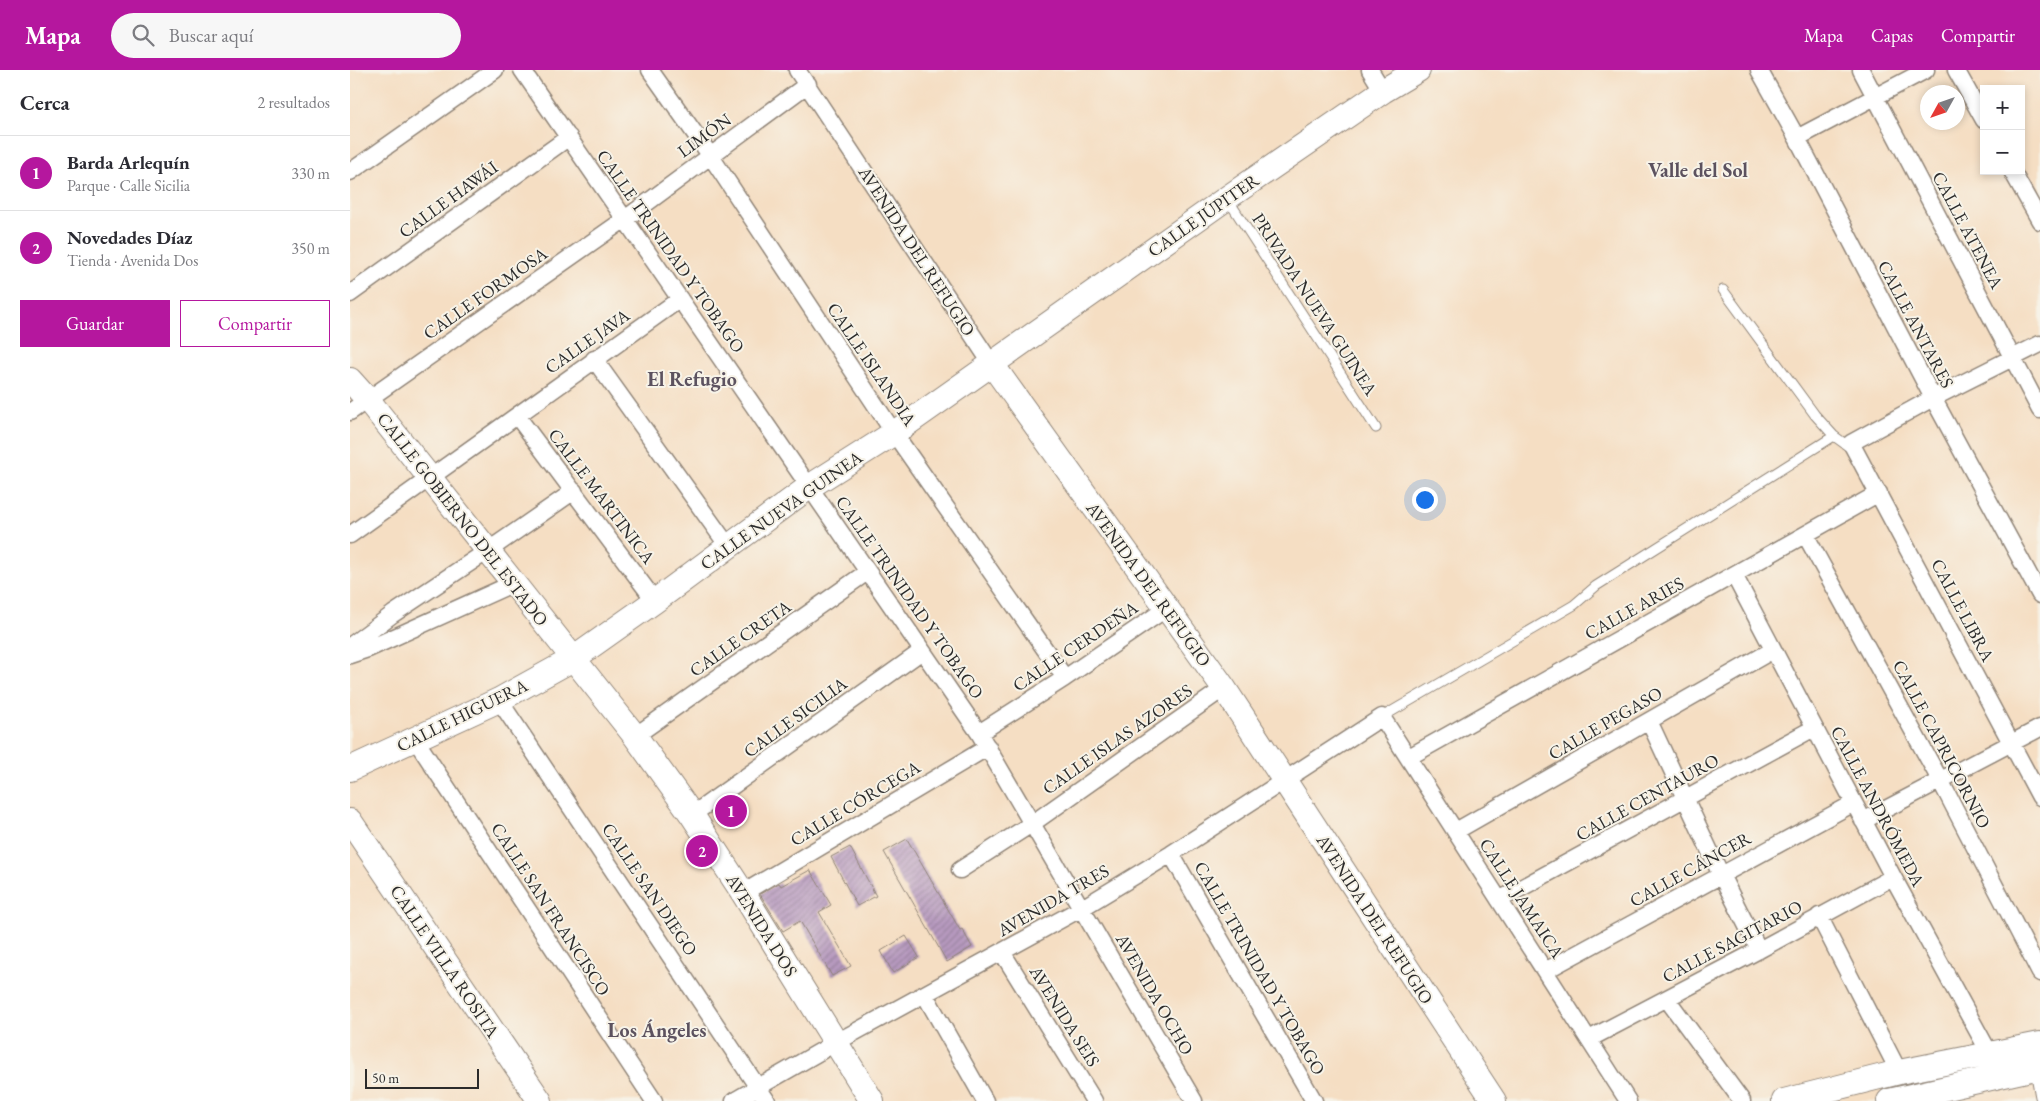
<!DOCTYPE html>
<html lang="es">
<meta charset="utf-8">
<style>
body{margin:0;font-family:"EB Garamond",serif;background:#f7f7f7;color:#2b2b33}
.controls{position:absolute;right:15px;top:15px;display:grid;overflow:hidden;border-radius:0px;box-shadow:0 2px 8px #0003}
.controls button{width:45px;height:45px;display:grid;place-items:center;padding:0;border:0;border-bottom:1px solid #e1e1e2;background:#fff;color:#2b2b33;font:25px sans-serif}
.compass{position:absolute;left:1570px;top:15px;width:45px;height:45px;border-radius:50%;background:#fff;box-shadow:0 2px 8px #0003;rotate:230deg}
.scale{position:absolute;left:15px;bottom:12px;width:114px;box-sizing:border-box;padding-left:5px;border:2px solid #2b2b2b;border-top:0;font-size:14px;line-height:18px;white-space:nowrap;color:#2b2b2b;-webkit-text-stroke:4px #f7f3e8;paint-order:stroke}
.you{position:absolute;left:1074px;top:429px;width:18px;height:18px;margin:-12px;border:4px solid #fff;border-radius:50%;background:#1a73e8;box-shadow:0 0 0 8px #1a73e833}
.badge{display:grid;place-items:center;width:32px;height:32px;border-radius:50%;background:#b5179e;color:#fff;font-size:16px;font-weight:700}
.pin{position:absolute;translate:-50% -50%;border:2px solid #fff;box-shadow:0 1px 5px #0006}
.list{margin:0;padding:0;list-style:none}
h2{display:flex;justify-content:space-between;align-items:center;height:65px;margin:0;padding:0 20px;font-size:21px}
h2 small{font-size:16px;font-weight:400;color:#7c7c81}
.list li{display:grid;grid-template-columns:32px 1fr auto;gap:15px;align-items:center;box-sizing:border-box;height:75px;padding:0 20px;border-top:1px solid #e1e1e2}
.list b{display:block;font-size:19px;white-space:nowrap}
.list p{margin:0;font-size:16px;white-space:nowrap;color:#7c7c81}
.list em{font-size:16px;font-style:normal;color:#7c7c81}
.actions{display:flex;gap:10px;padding:15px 20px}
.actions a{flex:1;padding:11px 0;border:1px solid #b5179e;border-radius:0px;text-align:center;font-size:18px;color:#b5179e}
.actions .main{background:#b5179e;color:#fff}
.icon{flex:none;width:28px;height:28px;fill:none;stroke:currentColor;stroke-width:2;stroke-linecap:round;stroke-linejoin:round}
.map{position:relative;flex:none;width:1690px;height:1031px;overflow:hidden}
header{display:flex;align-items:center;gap:30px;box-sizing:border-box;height:70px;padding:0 25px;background:#b5179e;color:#fff}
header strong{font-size:24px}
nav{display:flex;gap:28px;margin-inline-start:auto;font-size:18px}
.search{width:350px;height:45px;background:#f7f7f7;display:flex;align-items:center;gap:12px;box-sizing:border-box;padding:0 18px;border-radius:28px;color:#7c7c81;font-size:19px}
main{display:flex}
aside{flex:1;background:#fff}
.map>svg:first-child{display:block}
.building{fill:url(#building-hatch)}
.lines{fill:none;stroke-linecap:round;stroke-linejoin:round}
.lane-casing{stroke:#908477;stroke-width:11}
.street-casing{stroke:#908477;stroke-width:19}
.secondary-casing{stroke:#908477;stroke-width:26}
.lane{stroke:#fff;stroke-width:9}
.street{stroke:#fff;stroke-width:16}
.secondary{stroke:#fff;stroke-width:24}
.labels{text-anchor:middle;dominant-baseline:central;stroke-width:4;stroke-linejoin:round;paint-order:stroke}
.street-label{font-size:18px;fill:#2b2b2b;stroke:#f7f3e8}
.quarter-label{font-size:20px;font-weight:bold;fill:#5c525f;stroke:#f7f3e8}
</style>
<header>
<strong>Mapa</strong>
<div class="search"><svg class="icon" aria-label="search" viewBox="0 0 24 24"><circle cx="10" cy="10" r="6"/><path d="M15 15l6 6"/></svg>Buscar aquí</div>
<nav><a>Mapa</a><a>Capas</a><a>Compartir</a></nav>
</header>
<main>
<aside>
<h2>Cerca<small>2 resultados</small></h2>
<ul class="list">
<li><span class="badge">1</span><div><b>Barda Arlequín</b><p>Parque · Calle Sicilia</p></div><em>330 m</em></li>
<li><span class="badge">2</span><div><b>Novedades Díaz</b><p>Tienda · Avenida Dos</p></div><em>350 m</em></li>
</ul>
<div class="actions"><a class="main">Guardar</a><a>Compartir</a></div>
</aside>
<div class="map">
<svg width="1690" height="1031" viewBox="0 0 1690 1031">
<defs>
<pattern id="building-hatch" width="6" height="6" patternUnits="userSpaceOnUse" patternTransform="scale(1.25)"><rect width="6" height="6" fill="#b79abf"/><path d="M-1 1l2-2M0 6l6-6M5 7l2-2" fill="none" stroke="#957e9b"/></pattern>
</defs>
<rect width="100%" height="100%" fill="#f7f3e8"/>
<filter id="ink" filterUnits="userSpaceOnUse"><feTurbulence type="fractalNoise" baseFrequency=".02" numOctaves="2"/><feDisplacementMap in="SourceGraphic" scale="10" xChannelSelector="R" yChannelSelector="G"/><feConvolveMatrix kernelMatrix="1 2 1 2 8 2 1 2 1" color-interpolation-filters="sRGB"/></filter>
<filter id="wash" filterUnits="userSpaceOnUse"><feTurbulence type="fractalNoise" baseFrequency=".0096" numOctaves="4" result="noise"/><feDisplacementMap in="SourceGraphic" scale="20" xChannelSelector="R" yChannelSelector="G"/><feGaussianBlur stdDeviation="1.12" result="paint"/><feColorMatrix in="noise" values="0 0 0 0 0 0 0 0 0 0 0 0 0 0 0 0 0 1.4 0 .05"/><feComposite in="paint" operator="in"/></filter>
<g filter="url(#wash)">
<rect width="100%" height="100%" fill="#f5dec3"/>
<g id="blocks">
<path class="building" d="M557,769L610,860L612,859L622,877L597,892L534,782Z
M500,777L526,826L507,836L481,787Z
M460,800L481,835L469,842L501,896L482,906L450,851L433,861L410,824L429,813L431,816Z
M556,866L569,887L543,903L531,881Z"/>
</g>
</g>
<g filter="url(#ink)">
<use href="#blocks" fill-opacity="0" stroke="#908477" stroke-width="1"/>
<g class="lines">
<g class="lane-casing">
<path id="lane" d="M877,128L1026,358
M1373,220L1465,345L1484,366L1502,379
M1032,647L1224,535L1246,516L1484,366
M1685,1000L1690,1027"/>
</g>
<g class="street-casing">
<path id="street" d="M172,0L629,663L844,1031
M300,0L360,85L544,363L715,608
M447,0L641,293
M1020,0L1033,21
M1409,0L1447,68L1583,328L1690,525
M1511,0L1690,340
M1606,0L1634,50
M1447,68L1576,0
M1662,101L1690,151
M0,102L145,0
M0,224L219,67
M1690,274L1583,328L1501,373L1690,727
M244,289L378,476
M0,342L275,149L458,14
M167,346L305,531
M0,465L330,229
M1456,466L1590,710L1690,903
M1384,505L1543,807L1640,984
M0,576L43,544L139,480L224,421
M0,585L18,579L164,513
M149,630L417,1031
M1299,651L1371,805L1409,880
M629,663L715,608L817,538
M285,666L517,502
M65,669L304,1031
M1059,687L1529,423
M342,745L572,581
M1513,751L1690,658
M1106,761L1423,580
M821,784L964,1031
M610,800L683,753L874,618
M393,823L638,677
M1149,830L1464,658
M1469,846L1549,1002
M652,882L744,1031
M1195,901L1504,733
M575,925L635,1031
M1317,929L1392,1031
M1239,969L1409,880L1543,807
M384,1031L485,973L732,838L821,784L1032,647L1278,1031"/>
</g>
<g class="secondary-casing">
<path id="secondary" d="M641,293L874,618L1144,1031
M0,310L18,330L285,666L342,745L393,823L522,1031
M0,699L149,630L223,589L305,531L459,417L544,363L877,128L1033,21L1068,0
M0,751L190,1031
M1434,1031L1549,1002L1690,974
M1539,1031L1690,997"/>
</g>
<use href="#lane" class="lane"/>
<use href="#street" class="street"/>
<use href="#secondary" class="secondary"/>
</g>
</g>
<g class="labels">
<g class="street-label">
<text transform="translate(354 65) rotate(-36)">LIMÓN</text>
<text transform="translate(98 129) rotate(-36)">CALLE HAWÁI</text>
<text transform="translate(853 145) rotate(-35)">CALLE JÚPITER</text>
<text transform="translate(1618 160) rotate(62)">CALLE ATENEA</text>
<text transform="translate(321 181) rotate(55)">CALLE TRINIDAD Y TOBAGO</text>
<text transform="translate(567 181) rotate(57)">AVENIDA DEL REFUGIO</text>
<text transform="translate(135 223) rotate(-35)">CALLE FORMOSA</text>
<text transform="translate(965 234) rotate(57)">PRIVADA NUEVA GUINEA</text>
<text transform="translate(1566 254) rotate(62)">CALLE ANTARES</text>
<text transform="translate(237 271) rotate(-35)">CALLE JAVA</text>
<text transform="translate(522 294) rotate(56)">CALLE ISLANDIA</text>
<text transform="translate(252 426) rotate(53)">CALLE MARTINICA</text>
<text transform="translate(431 440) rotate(-35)">CALLE NUEVA GUINEA</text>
<text transform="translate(113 449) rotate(52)">CALLE GOBIERNO DEL ESTADO</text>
<text transform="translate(799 514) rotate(54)">AVENIDA DEL REFUGIO</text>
<text transform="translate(560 527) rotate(55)">CALLE TRINIDAD Y TOBAGO</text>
<text transform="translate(1284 538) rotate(-29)">CALLE ARIES</text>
<text transform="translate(1613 540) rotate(62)">CALLE LIBRA</text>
<text transform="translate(390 568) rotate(-35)">CALLE CRETA</text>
<text transform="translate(725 576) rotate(-34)">CALLE CERDEÑA</text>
<text transform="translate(112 645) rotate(-26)">CALLE HIGUERA</text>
<text transform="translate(445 647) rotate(-36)">CALLE SICILIA</text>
<text transform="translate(1255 653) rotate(-30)">CALLE PEGASO</text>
<text transform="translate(767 669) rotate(-35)">CALLE ISLAS AZORES</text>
<text transform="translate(1592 674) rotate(62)">CALLE CAPRICORNIO</text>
<text transform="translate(1297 727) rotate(-29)">CALLE CENTAURO</text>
<text transform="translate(505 733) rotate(-31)">CALLE CÓRCEGA</text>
<text transform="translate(1528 736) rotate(62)">CALLE ANDRÓMEDA</text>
<text transform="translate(1340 799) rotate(-29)">CALLE CÁNCER</text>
<text transform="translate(300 819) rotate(56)">CALLE SAN DIEGO</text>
<text transform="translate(1172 828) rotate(57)">CALLE JAMAICA</text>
<text transform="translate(703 830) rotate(-30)">AVENIDA TRES</text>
<text transform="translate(201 839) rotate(57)">CALLE SAN FRANCISCO</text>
<text transform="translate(1025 849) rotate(57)">AVENIDA DEL REFUGIO</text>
<text transform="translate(412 855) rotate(58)">AVENIDA DOS</text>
<text transform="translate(1382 871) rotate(-28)">CALLE SAGITARIO</text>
<text transform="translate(95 891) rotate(56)">CALLE VILLA ROSITA</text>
<text transform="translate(910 898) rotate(60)">CALLE TRINIDAD Y TOBAGO</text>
<text transform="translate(805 924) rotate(60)">AVENIDA OCHO</text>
<text transform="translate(715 946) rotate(58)">AVENIDA SEIS</text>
</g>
<g class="quarter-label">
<text x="1348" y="100">Valle del Sol</text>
<text x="342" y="309">El Refugio</text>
<text x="307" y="960">Los Ángeles</text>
</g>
</g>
</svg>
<div class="controls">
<button>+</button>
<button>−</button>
</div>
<svg class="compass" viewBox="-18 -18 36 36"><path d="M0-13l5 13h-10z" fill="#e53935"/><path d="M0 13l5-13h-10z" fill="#7c7c81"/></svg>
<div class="scale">50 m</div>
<div class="you"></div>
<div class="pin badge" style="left:381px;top:741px">1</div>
<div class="pin badge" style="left:352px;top:781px">2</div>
</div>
</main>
